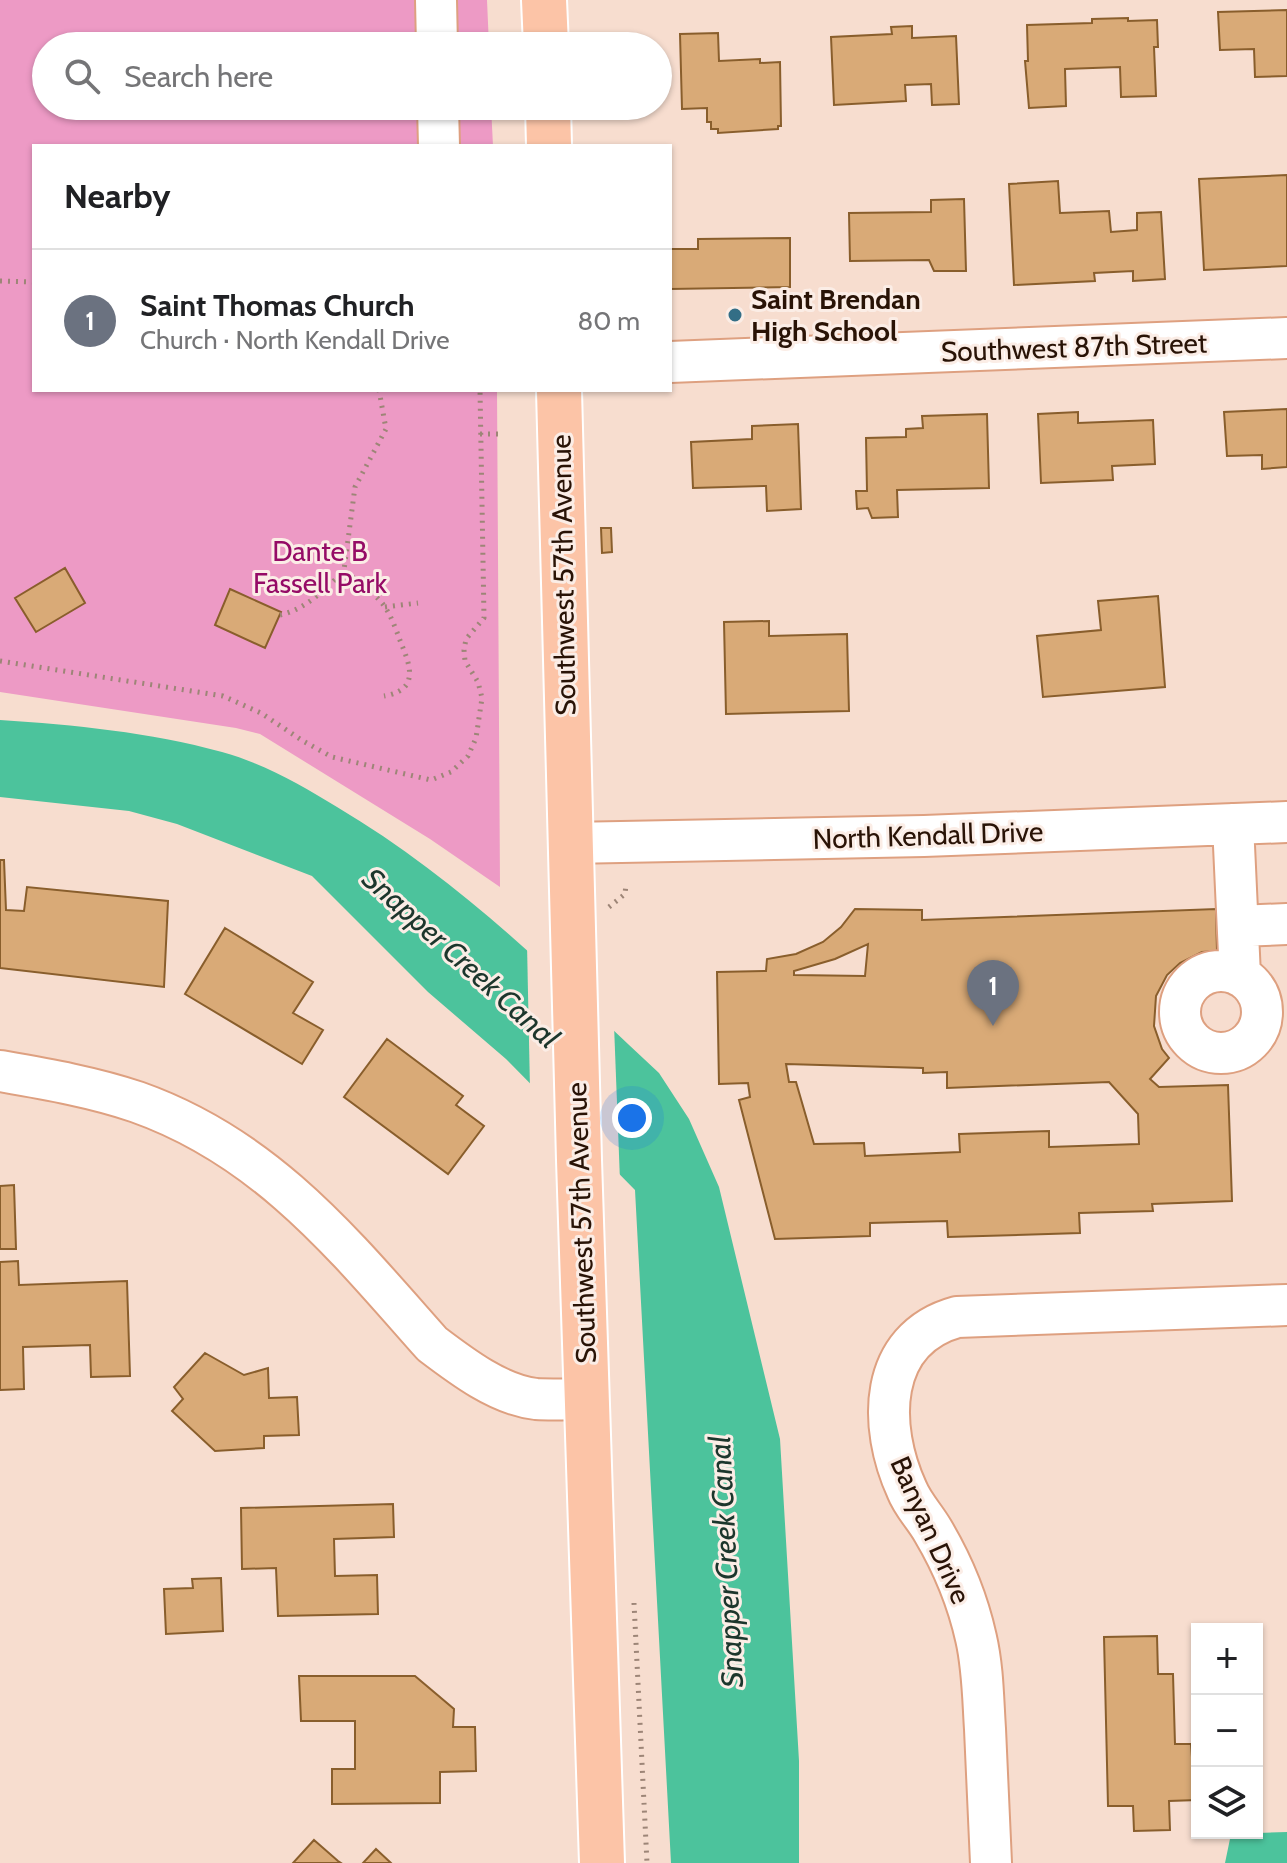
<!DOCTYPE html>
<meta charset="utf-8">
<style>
body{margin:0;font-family:Cabin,sans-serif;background:#f2f2f2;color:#202124}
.controls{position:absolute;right:24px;bottom:24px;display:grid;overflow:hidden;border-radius:0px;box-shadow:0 2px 6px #0004}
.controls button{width:72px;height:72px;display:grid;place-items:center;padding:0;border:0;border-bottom:2px solid #e0e0e0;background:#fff;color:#202124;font:40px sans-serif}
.you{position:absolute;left:632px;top:1118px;width:28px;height:28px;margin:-20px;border:6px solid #fff;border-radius:50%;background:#1a73e8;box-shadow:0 0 0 12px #1a73e833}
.badge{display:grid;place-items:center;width:52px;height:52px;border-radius:50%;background:#7c3aed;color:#fff;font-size:26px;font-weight:700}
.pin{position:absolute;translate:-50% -66px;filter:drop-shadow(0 2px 4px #0008)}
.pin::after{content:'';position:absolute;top:42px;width:28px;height:24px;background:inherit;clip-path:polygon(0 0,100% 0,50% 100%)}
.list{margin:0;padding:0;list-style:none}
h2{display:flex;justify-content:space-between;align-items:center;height:104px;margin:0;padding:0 32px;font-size:34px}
h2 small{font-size:26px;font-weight:400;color:#757577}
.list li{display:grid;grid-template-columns:52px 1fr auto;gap:24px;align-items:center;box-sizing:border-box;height:144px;padding:0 32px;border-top:2px solid #e0e0e0}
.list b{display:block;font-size:30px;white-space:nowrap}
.list p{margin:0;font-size:26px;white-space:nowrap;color:#757577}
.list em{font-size:26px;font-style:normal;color:#757577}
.icon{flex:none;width:44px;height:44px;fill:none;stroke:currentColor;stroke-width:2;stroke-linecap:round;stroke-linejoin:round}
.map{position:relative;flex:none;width:1287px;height:1863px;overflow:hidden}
.search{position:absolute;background:#fff;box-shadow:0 2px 6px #0004;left:32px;top:32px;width:640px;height:88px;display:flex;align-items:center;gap:20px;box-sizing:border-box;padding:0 28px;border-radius:44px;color:#757577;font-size:30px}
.panel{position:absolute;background:#fff;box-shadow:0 2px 6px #0004;left:32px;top:144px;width:640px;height:248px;border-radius:0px}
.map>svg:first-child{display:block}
.green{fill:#ed9ac5}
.water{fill:#4cc39c}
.pier{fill:#f7ddcf}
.building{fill:#d9aa77;stroke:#895e2c;stroke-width:2;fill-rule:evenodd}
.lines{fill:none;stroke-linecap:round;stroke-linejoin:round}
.minor-casing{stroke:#dea080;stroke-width:44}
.major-casing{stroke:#fff;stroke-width:48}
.path{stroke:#9d8577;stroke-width:5;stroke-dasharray:2 6;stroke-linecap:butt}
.minor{stroke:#fff;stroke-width:40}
.major{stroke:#fcc4a7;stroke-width:44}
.poi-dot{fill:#336e86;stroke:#fbede6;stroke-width:3}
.labels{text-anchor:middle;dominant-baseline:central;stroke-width:6;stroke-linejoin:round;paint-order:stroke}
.poi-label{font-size:28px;font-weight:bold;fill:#291306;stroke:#fbede6;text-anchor:start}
.street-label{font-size:28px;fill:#291306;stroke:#fbede6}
.park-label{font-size:28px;fill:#950b66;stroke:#fbede6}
.water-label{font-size:30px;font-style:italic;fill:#1c362c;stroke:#fbede6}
</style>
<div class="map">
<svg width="1287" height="1863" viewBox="0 0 1287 1863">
<rect width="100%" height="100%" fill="#f7ddcf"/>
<path class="green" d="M0,0H487L489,46H46V106H491L493,146H34V390H497L500,887L430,839L260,734L236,728L0,692Z"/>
<path class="water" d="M0,720C75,725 149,732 222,752C262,763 301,785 337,807C460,880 555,976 659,1073L689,1119L719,1187L780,1439L799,1761V1863H671L635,1190L506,1059L428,992L312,876L177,824L129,811L0,797Z
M1287,1832V1863H1225L1231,1834Z"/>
<path class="pier" d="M527,944L614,1025L620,1181L530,1089Z"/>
<path class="building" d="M1287,10V76L1255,77L1254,49L1220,50L1218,12Z
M1128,18V21L1157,20L1158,47H1154L1156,96L1121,97L1120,67L1065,69L1066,106L1029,108L1025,61H1028L1027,25L1092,23V19Z
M912,26V38L956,36L959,104L932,105L931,84L905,85L906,101L834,105L831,37L892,34L891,27Z
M718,33L719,61L760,59V63L780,62L781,126H778V129L718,133V129H711V122H707V108L682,109L680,34Z
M1287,175V266L1204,270L1199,179Z
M1058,181L1060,213L1109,211L1111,232L1137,230V213L1161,212L1165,279L1133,281V271L1094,273L1095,281L1014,285L1009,184Z
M964,199L966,271H934L929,260L850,261L849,213L931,212V200Z
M790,238V287L670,289V249H698V239Z
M1287,409V467L1262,469V455L1227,456L1224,412Z
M1078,412V423L1153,420L1155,464L1112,466L1113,480L1041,483L1038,414Z
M987,414L989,488L897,490L898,517L872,518L868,508L857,509L856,491H867L866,438L906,437V429L923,428L922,416Z
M798,424L801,509L767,511L766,486L693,488L691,442L752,439V426Z
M601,528H611L612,552L602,553Z
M65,568L85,603L36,632L15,598Z
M230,589L281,612L265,648L215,625Z
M1158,596L1165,687L1043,697L1037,636L1101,630L1098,601Z
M769,621V636L847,634L849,711L726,714L724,622Z
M0,860H4L6,910L24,911L27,887L168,901L164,987L0,968Z
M855,909L922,910V920L1216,909L1217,951L1202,952L1180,963L1167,975L1156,996L1154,1026L1162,1049L1169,1058L1150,1079L1159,1087L1228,1085L1232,1201L1152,1204L1153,1211L1079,1213L1080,1233L948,1237L947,1221L870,1223V1236L775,1239L739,1100L750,1097L748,1083L719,1084L717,972L766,971L767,959L796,954L823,942L841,927ZM868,944L865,976L794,975V971L835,959ZM786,1064L923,1068V1073L947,1072V1088L1109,1082L1138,1114L1139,1144L1049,1147V1131L959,1134L960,1152L865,1156L864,1143L814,1144L796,1082H789Z
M225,928L313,982L293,1013L323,1030L302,1064L185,994Z
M387,1039L463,1096L456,1105L484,1126L448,1174L344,1097Z
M14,1185L16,1249H0V1186Z
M18,1261L19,1285L127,1281L130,1376L91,1377L90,1345L23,1347L24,1389L0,1390V1262Z
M205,1353L244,1375L268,1368L269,1398L297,1397L299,1435L264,1436V1448L215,1451L172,1411L183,1399L174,1387Z
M393,1504L394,1537L334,1539L335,1576L377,1575L378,1614L278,1616L276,1568L242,1569L241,1508Z
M221,1578L223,1631L166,1634L164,1589L193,1588L192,1579Z
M1157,1636L1158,1674H1173L1175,1744H1191L1192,1757H1197V1800L1169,1801L1170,1830L1134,1831L1133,1806H1108L1104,1637Z
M299,1676H415L454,1709L453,1727H475L476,1771L440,1772V1803L332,1804V1769H355V1721H301Z
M314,1840L338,1861L341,1863H293Z
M376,1849L391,1863H363Z"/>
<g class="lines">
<g class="minor-casing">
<path id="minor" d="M436,0L437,46
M438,106L439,146
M670,362L1287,338
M1233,824L1240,976
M569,843L924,836L1287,822
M1238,926L1287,924
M1180 1012a41 41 0 1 1 82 0a41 41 0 1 1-82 0Z
M0,1071C46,1079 93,1087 137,1102C267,1148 344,1245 432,1344C461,1366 499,1395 536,1399C553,1400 570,1399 587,1399
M991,1863C989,1818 987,1774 985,1729C983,1699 983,1668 976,1638C968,1602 952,1563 933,1531C925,1517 913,1505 907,1490C878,1427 877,1339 957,1317L1287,1305"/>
</g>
<g class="major-casing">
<path id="major" d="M544,0L546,46
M548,106L549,146
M559,390L579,1160L602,1863"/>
</g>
<path class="path" d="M0,281L34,282
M379,390L386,429L355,487L344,570C357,581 371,590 382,603C391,614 396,630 401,643C411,667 419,690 384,696
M480,434H504
M385,607L418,603
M280,615C304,610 327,589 344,570
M0,661L223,696L261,713L303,741L332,757L431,780L451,772L468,756L476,738L482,698L478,682L465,661L464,650L466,639L484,618L480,390
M609,907L625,894L626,884
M634,1603L647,1863"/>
<use href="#minor" class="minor"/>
<use href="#major" class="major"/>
</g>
<circle class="poi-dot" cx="735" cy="315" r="8"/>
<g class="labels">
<g class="poi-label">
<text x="751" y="299">Saint Brendan<tspan x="751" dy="32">High School</tspan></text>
</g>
<g class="street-label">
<text transform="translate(1074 347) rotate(-2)">Southwest 87th Street</text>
<text transform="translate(563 575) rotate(-91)">Southwest 57th Avenue</text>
<text transform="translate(928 835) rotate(-2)">North Kendall Drive</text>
<text transform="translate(581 1223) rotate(-92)">Southwest 57th Avenue</text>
<text transform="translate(931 1530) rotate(66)">Banyan Drive</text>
</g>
<g class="park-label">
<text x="320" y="551">Dante B<tspan x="320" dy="32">Fassell Park</tspan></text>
</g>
<g class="water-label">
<text transform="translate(461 958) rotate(42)">Snapper Creek Canal</text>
<text transform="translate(726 1562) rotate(-93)">Snapper Creek Canal</text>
</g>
</g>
</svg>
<div class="controls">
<button>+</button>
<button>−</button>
<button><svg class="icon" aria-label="layers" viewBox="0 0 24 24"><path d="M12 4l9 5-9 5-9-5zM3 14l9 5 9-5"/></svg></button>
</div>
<div class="you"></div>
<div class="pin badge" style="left:993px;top:1026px;background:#6b7280">1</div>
<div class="search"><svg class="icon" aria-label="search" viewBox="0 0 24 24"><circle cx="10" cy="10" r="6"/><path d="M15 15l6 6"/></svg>Search here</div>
<section class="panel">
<h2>Nearby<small></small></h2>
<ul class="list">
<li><span class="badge" style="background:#6b7280">1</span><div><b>Saint Thomas Church</b><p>Church · North Kendall Drive</p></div><em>80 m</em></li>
</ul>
</section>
</div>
